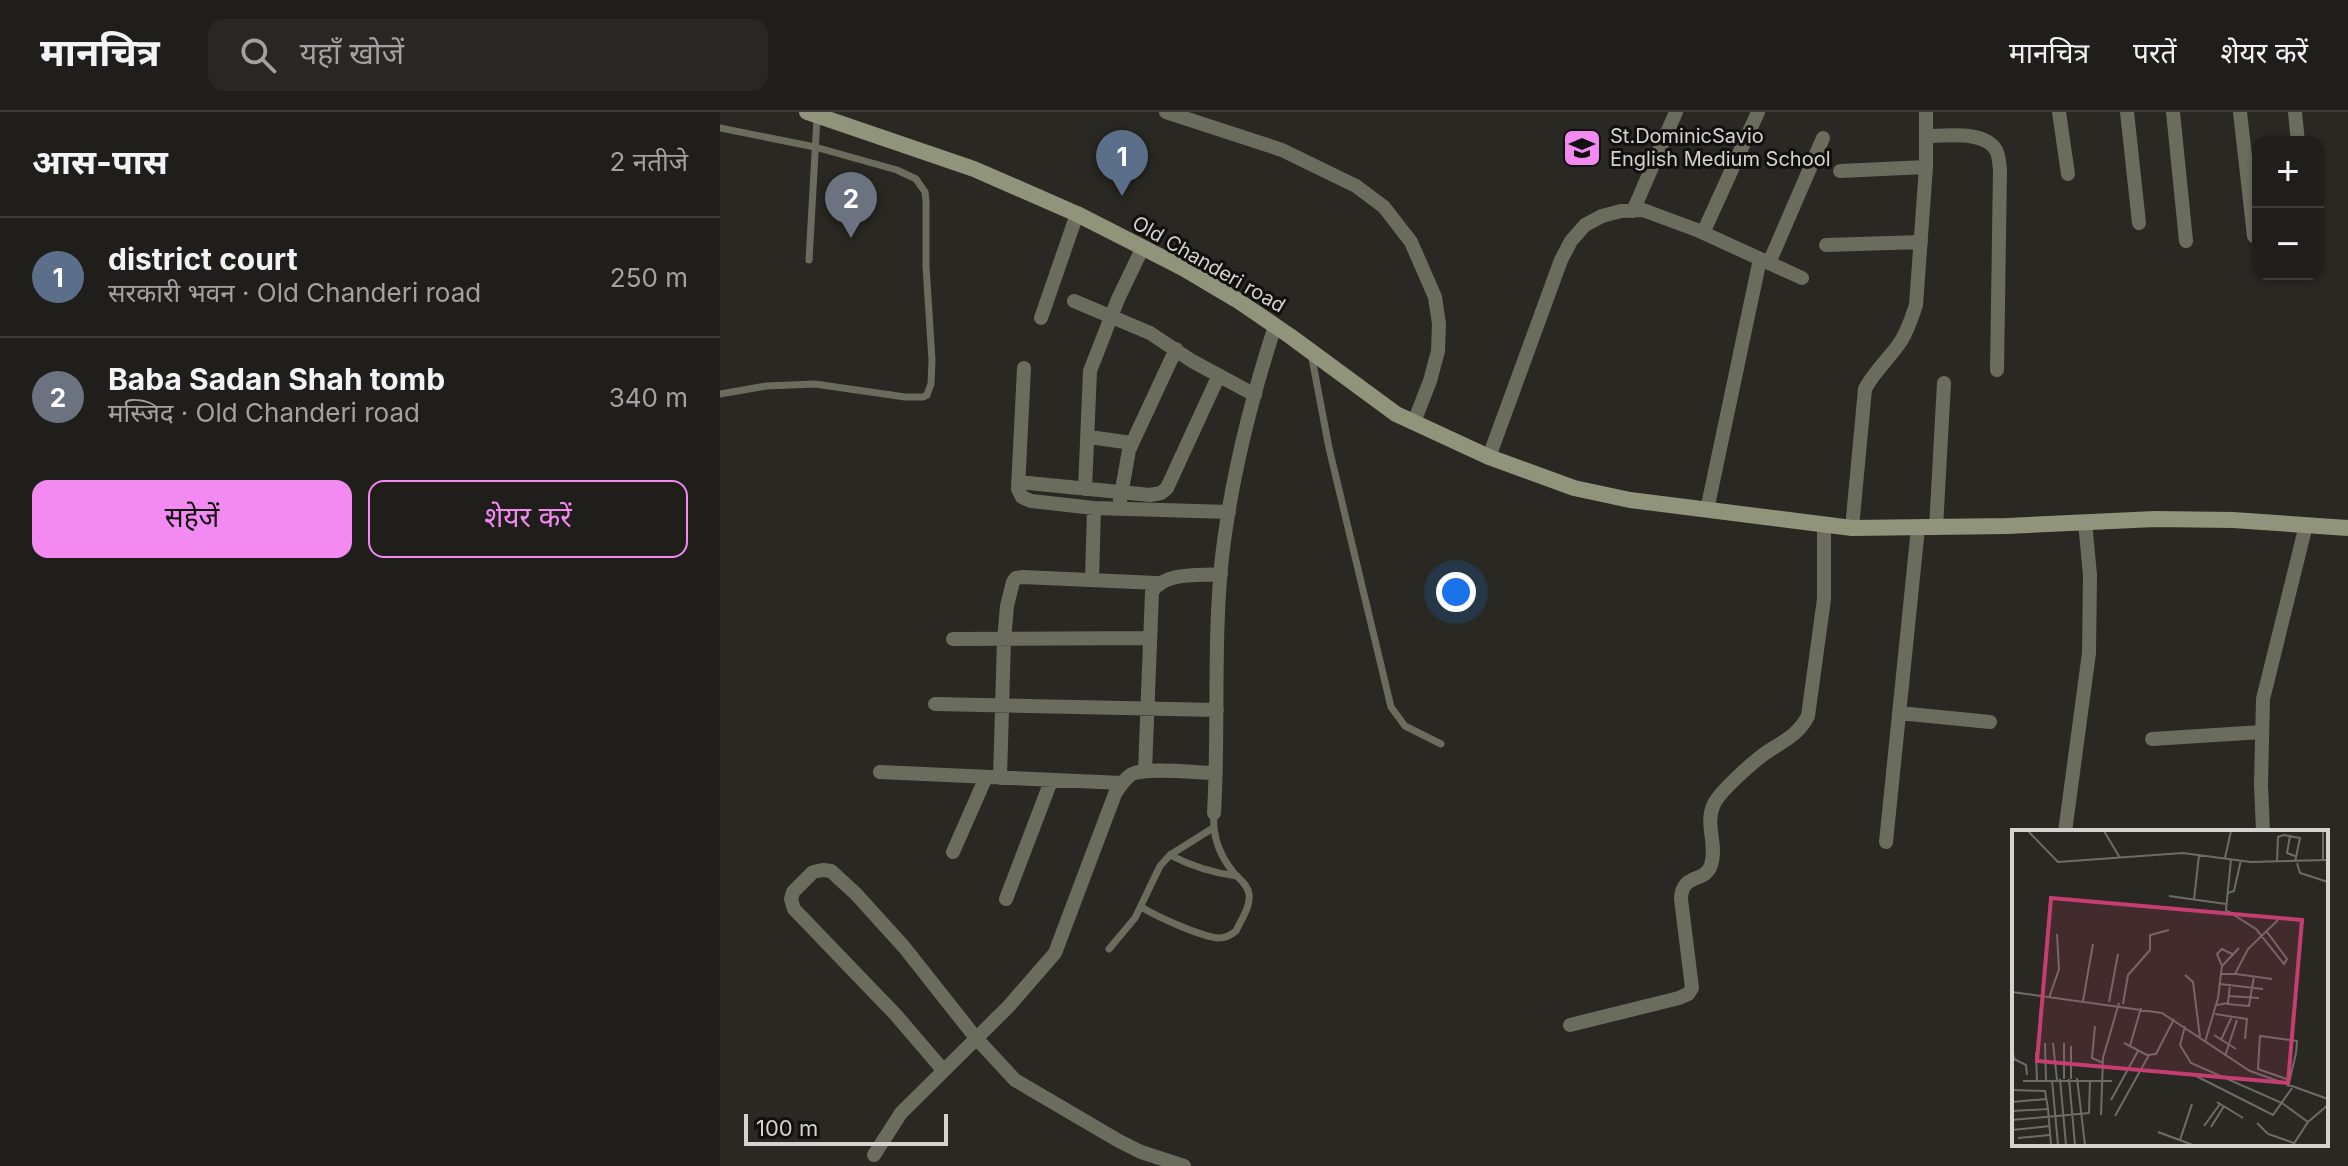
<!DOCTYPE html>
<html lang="hi">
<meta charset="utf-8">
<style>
body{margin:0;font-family:Inter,"Noto Sans Devanagari",sans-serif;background:#282723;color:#f1f3f6}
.controls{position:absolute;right:24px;top:24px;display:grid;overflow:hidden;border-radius:16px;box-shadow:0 2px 6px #0004}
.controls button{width:72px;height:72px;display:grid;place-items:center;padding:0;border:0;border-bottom:2px solid #3d3c39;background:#201e1a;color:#f1f3f6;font:40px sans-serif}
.scale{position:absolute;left:24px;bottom:20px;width:204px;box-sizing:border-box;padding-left:8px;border:4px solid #d5d3d0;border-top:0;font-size:22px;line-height:28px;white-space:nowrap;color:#d5d3d0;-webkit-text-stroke:6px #11100e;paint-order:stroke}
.you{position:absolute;left:736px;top:480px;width:28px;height:28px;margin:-20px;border:6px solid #fff;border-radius:50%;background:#1a73e8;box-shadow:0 0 0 12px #1a73e833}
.badge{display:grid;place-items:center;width:52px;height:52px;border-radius:50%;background:#f38af1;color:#fff;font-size:26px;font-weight:700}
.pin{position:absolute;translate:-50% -66px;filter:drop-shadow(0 2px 4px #0008)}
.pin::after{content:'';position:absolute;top:42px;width:28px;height:24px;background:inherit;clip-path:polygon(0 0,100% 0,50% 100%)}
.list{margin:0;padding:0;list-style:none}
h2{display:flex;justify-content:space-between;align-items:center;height:104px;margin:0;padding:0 32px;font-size:34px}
h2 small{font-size:26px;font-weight:400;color:#a2a2a2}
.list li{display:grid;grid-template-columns:52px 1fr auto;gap:24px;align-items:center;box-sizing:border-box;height:120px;padding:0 32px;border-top:2px solid #3d3c39}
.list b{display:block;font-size:30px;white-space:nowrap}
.list p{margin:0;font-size:26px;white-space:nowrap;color:#a2a2a2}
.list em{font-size:26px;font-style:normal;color:#a2a2a2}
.actions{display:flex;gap:16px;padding:24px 32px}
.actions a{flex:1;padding:18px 0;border:2px solid #f38af1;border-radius:16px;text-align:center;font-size:28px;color:#f38af1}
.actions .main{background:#f38af1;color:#111}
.icon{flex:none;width:44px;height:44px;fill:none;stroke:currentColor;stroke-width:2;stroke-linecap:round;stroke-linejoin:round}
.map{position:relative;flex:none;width:1628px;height:1054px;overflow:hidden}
header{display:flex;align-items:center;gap:48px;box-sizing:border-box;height:112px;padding:0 40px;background:#201e1a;border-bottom:2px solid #3d3c39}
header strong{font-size:38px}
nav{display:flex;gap:44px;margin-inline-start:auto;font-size:28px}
.search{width:560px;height:72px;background:#282723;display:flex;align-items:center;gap:20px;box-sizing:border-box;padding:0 28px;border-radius:16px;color:#a2a2a2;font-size:30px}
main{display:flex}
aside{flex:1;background:#201e1a}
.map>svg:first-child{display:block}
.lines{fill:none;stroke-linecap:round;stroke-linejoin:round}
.lane{stroke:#6a6d5d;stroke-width:7}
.street{stroke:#6a6d5d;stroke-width:14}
.secondary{stroke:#90947a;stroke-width:16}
.labels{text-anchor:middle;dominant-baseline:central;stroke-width:6;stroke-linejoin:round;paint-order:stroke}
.poi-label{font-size:20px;fill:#d5d3d0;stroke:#11100e;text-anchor:start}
.street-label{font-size:20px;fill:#d5d3d0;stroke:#11100e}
.inset-road{fill:none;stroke:#6e6c68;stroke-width:2}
.view{fill:#c63d72;fill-opacity:0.15;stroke:#c63d72;stroke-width:4}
.inset-edge{fill:none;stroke:#d5d3d0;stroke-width:4}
</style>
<header>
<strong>मानचित्र</strong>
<div class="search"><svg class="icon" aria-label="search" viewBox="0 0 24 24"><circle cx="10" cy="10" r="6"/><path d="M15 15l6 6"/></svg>यहाँ खोजें</div>
<nav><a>मानचित्र</a><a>परतें</a><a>शेयर करें</a></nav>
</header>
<main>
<aside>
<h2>आस-पास<small>2 नतीजे</small></h2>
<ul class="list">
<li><span class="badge" style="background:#5c6f8a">1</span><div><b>district court</b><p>सरकारी भवन · Old Chanderi road</p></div><em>250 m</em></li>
<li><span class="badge" style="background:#6b7280">2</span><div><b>Baba Sadan Shah tomb</b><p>मस्जिद · Old Chanderi road</p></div><em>340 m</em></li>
</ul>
<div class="actions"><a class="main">सहेजें</a><a>शेयर करें</a></div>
</aside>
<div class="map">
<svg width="1628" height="1054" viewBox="0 0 1628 1054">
<rect width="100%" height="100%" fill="#2a2822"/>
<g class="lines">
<path class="lane" d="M0,16L95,35L177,58L196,67L205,80L206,89V154L212,248L211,272L207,283L203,285H185L95,272L46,274L0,282
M89,148L97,6
M591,241L609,336L671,595L685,614L721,632
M450,743C473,755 492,761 517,764
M421,795C436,804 481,825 499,826C505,826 511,823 516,819C521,808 531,794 529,782C528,773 520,768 514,761C499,743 492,724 494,701
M389,837L415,806L440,754L450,743L493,716"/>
<path class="street" d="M446,0L562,38L636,74L664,95L691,130L715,185L719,212L718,239L710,269L694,310
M1339,0L1348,62
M1407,0L1419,111
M1453,0L1466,129
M1520,0L1534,124
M1575,0L1578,30
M1206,24C1225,24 1264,18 1276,38C1279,43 1279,51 1280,57L1277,258
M1120,59L1206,55
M913,99L956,0
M983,121L1038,0
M1106,133L1201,130
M1049,151L1103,26
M354,189L430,221L472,249L535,283
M321,206L357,102
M304,256L298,377L302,385L311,389L374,396L509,400
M369,325L412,331
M769,345L841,148L851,129L865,113L882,104L901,99L923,98L977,118L1082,166
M298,370L430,383L441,381L447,376L499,263
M365,377L370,259L398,187L423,135
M400,389L409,338L456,237
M987,398L1040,147
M1132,416L1145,277C1154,259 1170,246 1181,229C1188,218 1192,205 1196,193L1206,55V0
M1216,416L1224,271
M372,468L374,396
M233,527L429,526
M215,592L497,598
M1179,601L1270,610
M1432,627L1542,620
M425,659L432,480C445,459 479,464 501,462
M160,660L402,671
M280,666L284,528L287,494L293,470L296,466L302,465L437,471
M494,701C499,616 493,530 502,445C511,367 531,288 555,214
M1345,720L1369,541L1370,463L1365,410
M1543,720L1541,672L1543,587L1586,413
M1166,730L1198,416
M233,740L266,665
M286,787L331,669
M850,913L959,886L968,882L972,876L961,787C962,760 985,772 991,753C998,733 984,712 994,692C1000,679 1034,649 1047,640C1064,629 1079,622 1088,604L1104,487V413
M223,958L175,902L74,797L71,787L73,780L93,760L103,758L111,759L136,782L184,835L256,926L295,968L399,1029L421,1040L464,1054
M154,1043L181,1001L288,895L335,841L395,682C400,674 404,667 412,662C427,655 477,661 496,661"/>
<path class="secondary" d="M87,0L254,57L357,102L463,156L517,188L570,224L676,302L769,345L854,376L910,388L1132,416L1287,414L1435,407L1513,408L1628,416"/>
</g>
<defs>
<g id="school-square" transform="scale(2)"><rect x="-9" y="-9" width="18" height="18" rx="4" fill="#f38af1" stroke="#11100e"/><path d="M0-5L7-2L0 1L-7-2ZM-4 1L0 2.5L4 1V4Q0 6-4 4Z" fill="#111"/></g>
</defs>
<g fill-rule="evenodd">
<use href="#school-square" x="862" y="36"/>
</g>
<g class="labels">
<g class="poi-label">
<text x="890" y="24">St.DominicSavio<tspan x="890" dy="23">English Medium School</tspan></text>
</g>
<g class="street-label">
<text transform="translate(489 152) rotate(30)">Old Chanderi road</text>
</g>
</g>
<g transform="translate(1292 718)">
<rect width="316" height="316" fill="#2a2822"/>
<path class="inset-road" d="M16,1L46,32L171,23L239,32L316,30M92,1L108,28M278,6L275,23L283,26M213,28L219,1M219,29L214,80L244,99L272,134L275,129L255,102M311,30V1M265,32L266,7L272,5L288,8L283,32M285,33L288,43L316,52M216,63L222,61L229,30M157,66L214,74M182,70L187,25M210,136L227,118M209,144H223L236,119L266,90M224,144L260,149M173,145L181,152L188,207M208,154L251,159M0,162L150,183L238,241L316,269M217,166L247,168M37,168L47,139L45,104M71,171L81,114M97,172L106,124M111,174L116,145L138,120V105L157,100M215,174L237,176L242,146M205,175L216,173L218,154M203,184L235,189L233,209M83,196L80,228L91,233M173,196L168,215L179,233L270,273L296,292M202,205L224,219M209,210L220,186M193,212L206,168L210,136L205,124L210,119L222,125M33,213L34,250M41,213L45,250M52,213V249M112,213L135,225L144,224L162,189M0,215L2,229L14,235L15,245M59,216V249M118,216L129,178M24,222L25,251M213,226L225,190M182,245L261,285L280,258M65,248L73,315M48,249L54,315M57,249L63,315M40,250L46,315M11,251H100M276,257L284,223L285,211L248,206L246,239L277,250M0,260L33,261L36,279M99,270L126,221M0,272L35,269M205,272L231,288M0,281L36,279L39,315M89,285L91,228L107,173M103,286L137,225M0,290L77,283L78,250M245,293L256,304L282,313M192,296L208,274M199,297L212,276M0,300L38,296M146,302L181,315M6,308L38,305M168,310L180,274M281,315L296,292L316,275"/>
<path class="view" d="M39,68L290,90L276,253L25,231Z"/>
<rect width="316" height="316" class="inset-edge"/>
</g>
</svg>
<div class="controls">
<button>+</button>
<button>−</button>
</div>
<div class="scale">100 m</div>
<div class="you"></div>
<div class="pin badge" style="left:402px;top:84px;background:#5c6f8a">1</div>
<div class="pin badge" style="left:131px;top:126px;background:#6b7280">2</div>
</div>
</main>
